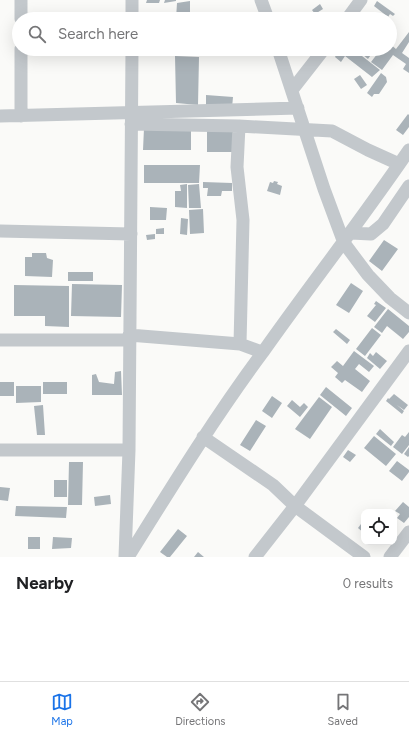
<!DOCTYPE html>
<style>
body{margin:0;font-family:Figtree,sans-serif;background:#f2f2f2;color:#202124}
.controls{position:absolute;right:12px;bottom:12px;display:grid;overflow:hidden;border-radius:8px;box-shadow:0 4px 16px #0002}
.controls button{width:36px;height:36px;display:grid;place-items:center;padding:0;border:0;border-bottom:1px solid #e0e0e0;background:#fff;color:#202124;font:20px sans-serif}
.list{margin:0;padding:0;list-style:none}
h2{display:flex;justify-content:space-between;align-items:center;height:52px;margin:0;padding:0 16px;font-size:17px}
h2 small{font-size:13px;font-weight:400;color:#757577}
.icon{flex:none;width:22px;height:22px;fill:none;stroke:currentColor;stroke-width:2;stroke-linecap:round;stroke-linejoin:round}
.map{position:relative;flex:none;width:409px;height:557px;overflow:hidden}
.search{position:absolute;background:#fff;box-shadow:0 4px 16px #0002;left:12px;right:12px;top:12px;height:44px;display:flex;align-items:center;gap:10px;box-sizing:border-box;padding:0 14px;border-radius:22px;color:#757577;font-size:15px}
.sheet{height:124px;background:#fff}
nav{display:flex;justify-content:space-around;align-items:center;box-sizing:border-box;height:56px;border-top:1px solid #e0e0e0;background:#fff;font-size:11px;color:#757577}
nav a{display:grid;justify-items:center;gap:2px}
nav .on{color:#1a73e8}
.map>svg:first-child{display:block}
.building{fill:#aab3b9}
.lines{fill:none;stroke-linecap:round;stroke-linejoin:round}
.minor{stroke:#c3c8cc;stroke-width:13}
</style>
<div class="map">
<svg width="409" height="557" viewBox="0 0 409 557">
<rect width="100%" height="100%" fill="#fafaf8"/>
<path class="building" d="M147,0H160L159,3H146Z
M165,0H176V1L164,3Z
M190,1V19H176L177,3Z
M377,1L395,14L393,16L390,14L388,17L374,6Z
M320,4L323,9L315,14L312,10Z
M144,17H157V19H144Z
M409,32V42L402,53L409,58V73L403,69L406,64L393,55L382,70L371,62L381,49H390V44L396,49Z
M179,49H187V52L179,51Z
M339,49H353L380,70L372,77L345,56L341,62L335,57Z
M366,49H375L368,59L362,54Z
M175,56L199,57L198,105L176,103Z
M381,73L386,77L387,82L379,94H374L372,97L367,93Z
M360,75L367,85L361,89L354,79Z
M206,95L233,97L232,108L206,107Z
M408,114L409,115V127L403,135L396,130Z
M144,128L191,129V150H143Z
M207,129H233V152H207Z
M144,165H200L199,183H144Z
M274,181L278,182L277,184L282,186L280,195L267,191L270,182L273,183Z
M203,182L232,183V191H222L221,196H207L208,188H203Z
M187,184V208L175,207V191H181L180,185Z
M199,184L201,208H189L188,185Z
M150,207L167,208L166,220H150Z
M203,209L204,233L190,234L189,210Z
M181,218L188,219L187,235L180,234Z
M164,228V234H156V229Z
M155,234V239L147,240L146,235Z
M384,240L398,249L382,271L369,261Z
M32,253H46L47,258L53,260L52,277L25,276V257H32Z
M68,272H93V281H68Z
M351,283L363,291L349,313L336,305Z
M72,284L122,285L121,317L71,316Z
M14,285L69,286V327L45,326V316H14Z
M376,301L386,308L375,322L367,316L376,305L374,304Z
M388,309L409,326V332L403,339L387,326L382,333L374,327Z
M372,328L381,335L365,356L356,349Z
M336,329L350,340L347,344L333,332Z
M354,351L374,366L369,372L359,364L355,369L370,381L362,392L345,380L342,383L335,377L338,373L331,367L337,361L343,366Z
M376,352L387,361L380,369L367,358L370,353L373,356Z
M121,371L122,395H92V375L96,374L99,382L114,384L115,372Z
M0,382H14V396H0Z
M43,382H67V394H43Z
M16,386H41V402L16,403Z
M326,387L352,408L346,416L320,395Z
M394,394L408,405L404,410L397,405L404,411L402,414L386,401L388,398L389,399Z
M272,396L282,403L272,418L262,411Z
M319,397L332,407L310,439L295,429Z
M292,400L300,407L304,403L308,407L300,417L287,406Z
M43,405L45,435H37L34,406Z
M256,420L266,426L250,451L240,445Z
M380,429L394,442L391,446L376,434Z
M409,432V445L402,454L393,447L402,435L405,437Z
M374,436L396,454L386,466L364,448Z
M409,447V456L408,457L404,454Z
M348,450L356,455L350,462L343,457Z
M397,461L409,470V472L402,481L389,471Z
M69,462H83L82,505H68Z
M54,480H67V497H54Z
M0,487L10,488L8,501L0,500Z
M110,495L111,504L95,506L94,497Z
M403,502L409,507V517L404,523L397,518L400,514L395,511Z
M16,506L67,507L66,518L15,516Z
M364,520V533L358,528Z
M178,529L187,536L170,557H167L160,552Z
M28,537H40V549H28Z
M53,537L72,538L71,548L52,549Z
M198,552L204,557H194Z"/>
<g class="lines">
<path class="minor" d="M21,0V19
M261,0L268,19
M132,19V0
M347,19L361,0
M21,49V116
M278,49L324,189L344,243L368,275L390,298L409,313
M292,90L324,49
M0,116L298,108
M131,124L239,126L332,131L368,150L399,164
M239,126L237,167L243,220L240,344L262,352
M0,231L131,234
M351,233L371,234L383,224L409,186
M129,335L240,344
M0,340H129
M203,437L273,485L295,506L364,557
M0,450H129
M125,557L129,450L132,49
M128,557C171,488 214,418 263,352C311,284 362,219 409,150
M255,557L295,506L409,351
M390,557L409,532"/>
</g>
</svg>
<div class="controls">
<button><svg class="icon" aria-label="locate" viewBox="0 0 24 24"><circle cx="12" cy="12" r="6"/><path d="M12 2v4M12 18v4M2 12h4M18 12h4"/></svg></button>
</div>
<div class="search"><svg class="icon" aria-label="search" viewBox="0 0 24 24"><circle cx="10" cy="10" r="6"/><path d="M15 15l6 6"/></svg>Search here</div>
</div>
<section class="sheet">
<h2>Nearby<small>0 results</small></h2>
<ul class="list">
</ul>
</section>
<nav>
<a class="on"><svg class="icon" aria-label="map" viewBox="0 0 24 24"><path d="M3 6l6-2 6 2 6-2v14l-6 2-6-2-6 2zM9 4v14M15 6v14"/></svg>Map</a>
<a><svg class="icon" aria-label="directions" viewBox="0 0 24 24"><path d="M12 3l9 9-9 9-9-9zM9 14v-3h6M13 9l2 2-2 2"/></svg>Directions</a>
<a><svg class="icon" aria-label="saved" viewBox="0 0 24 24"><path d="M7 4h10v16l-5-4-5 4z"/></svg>Saved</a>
</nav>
